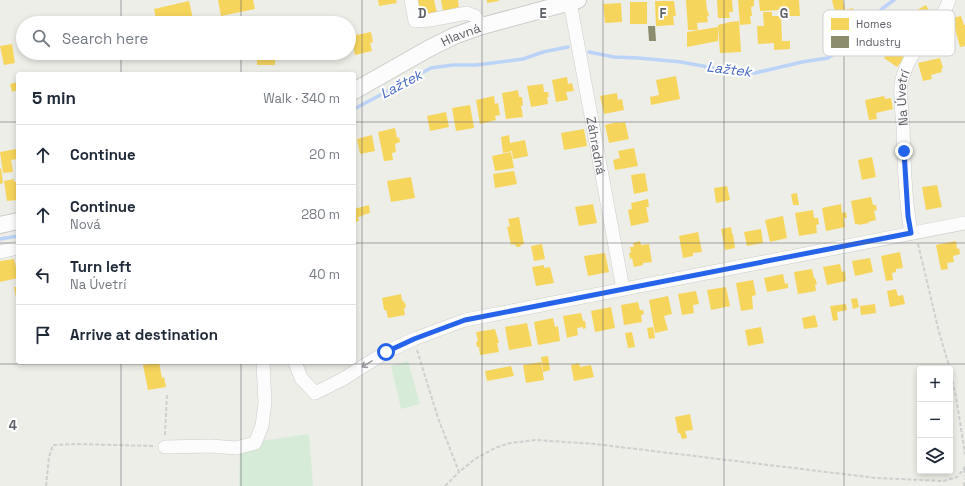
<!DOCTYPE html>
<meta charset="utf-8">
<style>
body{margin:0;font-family:"Space Grotesk",sans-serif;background:#f6f6f7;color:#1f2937}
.controls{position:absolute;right:12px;bottom:12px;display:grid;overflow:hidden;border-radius:4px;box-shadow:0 2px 6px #0003}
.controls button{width:36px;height:36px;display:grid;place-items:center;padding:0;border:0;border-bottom:1px solid #e0e1e3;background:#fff;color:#1f2937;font:20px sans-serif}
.stop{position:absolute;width:12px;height:12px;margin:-9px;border:3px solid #2563eb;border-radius:50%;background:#fff}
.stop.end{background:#2563eb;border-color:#fff;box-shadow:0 1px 4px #0008}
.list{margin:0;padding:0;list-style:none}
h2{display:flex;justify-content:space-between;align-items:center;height:52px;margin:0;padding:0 16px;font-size:17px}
h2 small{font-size:13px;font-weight:400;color:#747a83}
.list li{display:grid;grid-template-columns:26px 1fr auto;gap:12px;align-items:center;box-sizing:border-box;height:60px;padding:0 16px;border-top:1px solid #e0e1e3}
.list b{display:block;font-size:15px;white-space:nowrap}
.list p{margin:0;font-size:13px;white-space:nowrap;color:#747a83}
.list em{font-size:13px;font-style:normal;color:#747a83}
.icon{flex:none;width:22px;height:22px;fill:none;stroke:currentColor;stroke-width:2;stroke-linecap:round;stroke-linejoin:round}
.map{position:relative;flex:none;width:965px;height:486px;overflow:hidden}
.search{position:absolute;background:#fff;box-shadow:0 2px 6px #0003;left:16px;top:16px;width:340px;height:44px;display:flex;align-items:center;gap:10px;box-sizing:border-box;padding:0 14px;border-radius:22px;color:#747a83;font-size:15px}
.panel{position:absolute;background:#fff;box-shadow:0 2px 6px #0003;left:16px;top:72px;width:340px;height:292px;border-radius:4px}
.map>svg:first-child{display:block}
.green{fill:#d6ebd8}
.homes{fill:#f6d55c}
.industry{fill:#8c8c6e}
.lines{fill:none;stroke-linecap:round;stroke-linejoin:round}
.stream{stroke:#bcd3f8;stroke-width:3.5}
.minor-casing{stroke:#cbccca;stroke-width:14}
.tertiary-casing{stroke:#cbccca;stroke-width:18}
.path{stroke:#ccd0ce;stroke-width:2;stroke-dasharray:4 2;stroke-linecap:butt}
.minor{stroke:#fcfcfc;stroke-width:13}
.tertiary{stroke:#fcfcfc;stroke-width:16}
.oneway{stroke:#9d9ea3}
.route{stroke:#2563eb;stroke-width:5}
.grid{fill:none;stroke:#5e6067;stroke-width:1;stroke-opacity:0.55}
.labels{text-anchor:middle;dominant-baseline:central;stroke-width:4;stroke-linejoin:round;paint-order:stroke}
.street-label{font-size:13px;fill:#5e6067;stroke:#fff}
.water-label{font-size:14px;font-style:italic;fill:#466bc6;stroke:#fff}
.key{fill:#fff;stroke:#cfcfd1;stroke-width:1}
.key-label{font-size:11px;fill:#5e6067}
.grid-label{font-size:13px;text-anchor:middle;font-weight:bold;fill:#5e6067;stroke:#fff;stroke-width:4;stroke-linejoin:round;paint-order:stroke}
</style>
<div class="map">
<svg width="965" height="486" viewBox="0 0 965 486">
<rect width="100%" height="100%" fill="#eeeee8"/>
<path class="green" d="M408,361L420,404L401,409L391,366Z
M309,434L313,486H239L240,444Z"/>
<path class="homes" d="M218,0H253L255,9L221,16Z
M378,0H396L397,3L379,6Z
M418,0H434L437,13L421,15Z
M441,0H458L459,7L443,11Z
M487,0H499V1L487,3Z
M686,0H706L707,11H708L709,16H707L708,22L697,23L698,30H688Z
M717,0H732L733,12H729L730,18H718Z
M738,0H754V6L751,7L752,16H750L751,24L740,25Z
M759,0H799L800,16H781L780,10L760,11Z
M832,0H843L845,10L853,8L856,20L838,24Z
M189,1L194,23H157L154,9Z
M655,1H674L676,16H673L674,25L656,26Z
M630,2H647V24H630Z
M621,3L622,22L605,23L603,4Z
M926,5L933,18L904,33L897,21Z
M763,12H772V16H781L782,41H790V49L774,50V43L758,44L757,26H764Z
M961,16L964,25H965V46L960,47L952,18Z
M739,21L741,52L720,53L718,25L730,22Z
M718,27V41L687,47V32Z
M371,32L373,42L370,43L372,51L355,55L351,36Z
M896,42L909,52L897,67L884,58Z
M12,44L15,63L4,65L0,46Z
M257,53H275V65H257Z
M940,58L943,68L941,69L942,72L931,75L932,79L923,81L918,63Z
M676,76L680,99L651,105L650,97L659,95L656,80Z
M567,77L568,84L572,83L574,91L566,92L568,100L556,102L552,80Z
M18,82V90L12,92L10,84Z
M543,84L544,92H548L549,97H547L548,104L531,107L527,86Z
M518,90L519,97H522L523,105L521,106L523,117L506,119L502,93Z
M617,93L618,100L622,99L624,110L604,114L600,96Z
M494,96L495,104L498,103L500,115L495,116L496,120L480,124L476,100Z
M884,96L885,99L891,98L893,109L876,113L877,119L869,120L865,100Z
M470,105L474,128L456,131L452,108Z
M446,112L449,127L430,131L427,116Z
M617,122V123L625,122L629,139L609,143L605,125Z
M395,128L397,138L399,137L400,142L395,144L396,152L392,153L393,160L384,161L378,132Z
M584,129L587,146L564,150L561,133Z
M372,135L375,151L360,154L357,139Z
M509,135L510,143L525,140L528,156L513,159L512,151L503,153L501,137Z
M634,148L638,166L615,170L613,160L620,158L618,151Z
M16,149L17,159L11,160L13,172L3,173L0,152Z
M511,152L514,168L495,171L492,156Z
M872,157L876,177L862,180L858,160Z
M1,168L3,183L0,184V169Z
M514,171L517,184L495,188L493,174Z
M645,173L648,191L634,194L631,175Z
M411,177L415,198L391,202L387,181Z
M14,179V182L18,181V200L7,201L4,181Z
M937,185L942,207L926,210L922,187Z
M727,186L730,200L716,203L714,188Z
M797,193L799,205H793L791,194Z
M871,197L873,205H876L877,210L874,211L876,220L868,222L869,223L858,225V224H855L851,201Z
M648,199L649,207H646L649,222L631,226L628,210L632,209L631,203Z
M593,204L597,223L579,226L575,207Z
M841,204L842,213L846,212L847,218H844L845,227L826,231L822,208Z
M369,205L370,213L363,215V216L358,217L359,221L354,222V209Z
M813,210L814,218H818L819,224L816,225L817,233L799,236L795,213Z
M783,216L787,238L770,242L765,220Z
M519,217L524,244L521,245L520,247H517L514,244L511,245L507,227L510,226L508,219Z
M731,227L732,234H733L735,248L725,250L721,229Z
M761,229L763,243L747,246L744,232Z
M698,232L702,252L693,253V256L683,258L679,236Z
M640,241L641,245L649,244L652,262L643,263V265L634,267L632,258L630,259L629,253H631L630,247H634L633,243Z
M956,241L957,249L959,248L960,254L953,256L954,262L947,263L948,269L941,270L936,245Z
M542,244L545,259L534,261L531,246Z
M900,252L903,268L896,269V272L892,273L893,280L886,281L881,256Z
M605,253L609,272L588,276L584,256Z
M870,258L873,272L855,276L852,261Z
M14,259L16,267H18V272H16L18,278L0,282V261Z
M840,264L842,272L845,271L846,281L827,285L823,267Z
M544,265V268L550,267L554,283L536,286L532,267Z
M812,269L814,278H815L817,284L815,285L816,291L798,294L794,272Z
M783,274L785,284L788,283V288L767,292L764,278Z
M753,280L756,295L752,296L753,309L741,311L736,283Z
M14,287H18V298H16Z
M726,287L730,306L711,310L707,290Z
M896,289L898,296L903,295L905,304L890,307L887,291Z
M696,291L699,304L693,305L694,313L682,315L678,294Z
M401,294L402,300L405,303L406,306L404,309L405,315L388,318L386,310H384L382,298Z
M668,296L672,314L664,316L668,330L655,333L649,300Z
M857,298L859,307L853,309L851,299Z
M638,302L640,310H643L644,314L641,315L642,322L624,325L621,305Z
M846,304L847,310L837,312L838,320L833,321L830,306Z
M875,304L876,313L861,315L860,306Z
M611,307L615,328L595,332L591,311Z
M581,313L583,321H585L586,328L583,329V327L577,328L578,335L567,338L563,316Z
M815,315L818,327L804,329L802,318Z
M553,318L555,327L558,326L560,341L538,345L534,322Z
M527,323L532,346L509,350L505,327Z
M653,327L655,338L649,339L647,328Z
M761,327L764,343L748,346L745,330Z
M495,329L499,343H497L499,352L480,355L479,347H477L476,342L478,341L476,332Z
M632,332L635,347L628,348L625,333Z
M548,356L550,370L543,372L541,357Z
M159,362L162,378L164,377L166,387L148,390L143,365Z
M541,362L544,380L526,383L523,365Z
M579,363L580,367L591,365L594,377L574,381L571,365Z
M511,366L514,376L487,381L485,371Z
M690,414L693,430L685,431L687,438L682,439L680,433H678L675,417Z"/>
<path class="industry" d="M648,26H655L656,41H649Z"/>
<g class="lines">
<path class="stream" d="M589,52L614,57L639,58L681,62L719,69L755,73L802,62L828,58L848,44L883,8L894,0
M354,109L431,68L453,65H476L523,59L543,52L568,47
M0,239L18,236"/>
<g class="minor-casing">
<g id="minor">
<path d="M411,0L415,21L430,20L467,13L475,16L482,26"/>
<path id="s1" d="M570,2L623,289"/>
<path id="s2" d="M911,233C905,198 904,162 903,126C902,113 900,97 901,84C902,77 905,70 908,63C918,40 942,24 949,0"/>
<path d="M0,252L18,248"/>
<path d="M295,362L301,378L315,393L343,379L386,352L414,339L465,320L965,223"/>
<path d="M165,447L211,446L236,448L255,443L262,426L265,403L263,362"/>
</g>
</g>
<g class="tertiary-casing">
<g id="tertiary">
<path id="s3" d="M354,91L428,49L454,36L482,26L578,0"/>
<path d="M0,225L18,221"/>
</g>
</g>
<path class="path" d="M918,244L939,332L950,369
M417,350L438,418L459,472L475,459L495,448L510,443L536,440L595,444L876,478L944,481L957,477L964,469L965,465
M950,369L956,397L965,454
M165,435L167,393
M964,469L965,476
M46,486L49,457L53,445L75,444L154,446
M445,486L459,472
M964,486L965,479"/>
<use href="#minor" class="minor"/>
<use href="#tertiary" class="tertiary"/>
</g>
<defs><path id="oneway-shaft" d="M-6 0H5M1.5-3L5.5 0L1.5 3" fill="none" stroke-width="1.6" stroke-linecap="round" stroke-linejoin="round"/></defs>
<use class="oneway" href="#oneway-shaft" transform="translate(367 364) rotate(148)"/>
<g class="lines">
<path class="route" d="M386,352L414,339L465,320L911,233L908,216L904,151"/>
</g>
<path class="grid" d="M121,0V23M241,0V23M362,0V486M482,0V486M603,0V486M724,0V486M844,0V486M121,53V74M241,53V74M0,122H18M354,122H965M0,243H18M354,243H965M121,362V486M241,362V486M0,364H965"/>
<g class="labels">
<g class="street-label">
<text stroke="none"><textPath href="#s3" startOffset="121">Hlavná</textPath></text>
<text stroke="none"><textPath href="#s2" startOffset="136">Na Úvetrí</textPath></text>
<text stroke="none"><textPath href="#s1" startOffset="146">Záhradná</textPath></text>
</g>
<g class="water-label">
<text transform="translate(729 69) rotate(7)">Lažtek</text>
<text transform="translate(401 84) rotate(-28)">Lažtek</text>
</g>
</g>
<rect x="823" y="10" width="132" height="46" rx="6" class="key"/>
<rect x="831" y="18" width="18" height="12" fill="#f6d55c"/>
<rect x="831" y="36" width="18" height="12" fill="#8c8c6e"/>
<g class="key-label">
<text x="856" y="28">Homes</text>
<text x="856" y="46">Industry</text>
</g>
<g class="grid-label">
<text x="422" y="18">D</text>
<text x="543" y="18">E</text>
<text x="663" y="18">F</text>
<text x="784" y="18">G</text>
<text x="13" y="430">4</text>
</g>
</svg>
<div class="controls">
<button>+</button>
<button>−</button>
<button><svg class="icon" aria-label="layers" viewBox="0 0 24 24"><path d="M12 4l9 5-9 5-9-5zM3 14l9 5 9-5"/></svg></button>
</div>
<div class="stop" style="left:386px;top:352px"></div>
<div class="stop end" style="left:904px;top:151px"></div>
<div class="search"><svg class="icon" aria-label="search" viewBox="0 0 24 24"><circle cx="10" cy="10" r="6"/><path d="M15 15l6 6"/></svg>Search here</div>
<section class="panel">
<h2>5 min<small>Walk · 340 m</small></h2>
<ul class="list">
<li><svg class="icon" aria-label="ahead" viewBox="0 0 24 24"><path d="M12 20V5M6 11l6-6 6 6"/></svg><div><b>Continue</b></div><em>20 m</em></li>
<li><svg class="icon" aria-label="ahead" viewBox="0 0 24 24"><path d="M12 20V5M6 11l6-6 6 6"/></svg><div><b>Continue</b><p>Nová</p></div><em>280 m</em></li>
<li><svg class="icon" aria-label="left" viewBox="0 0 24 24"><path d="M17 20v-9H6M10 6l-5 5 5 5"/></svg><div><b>Turn left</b><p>Na Úvetrí</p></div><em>40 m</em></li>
<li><svg class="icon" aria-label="arrive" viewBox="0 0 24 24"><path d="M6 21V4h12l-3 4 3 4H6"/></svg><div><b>Arrive at destination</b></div></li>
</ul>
</section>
</div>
